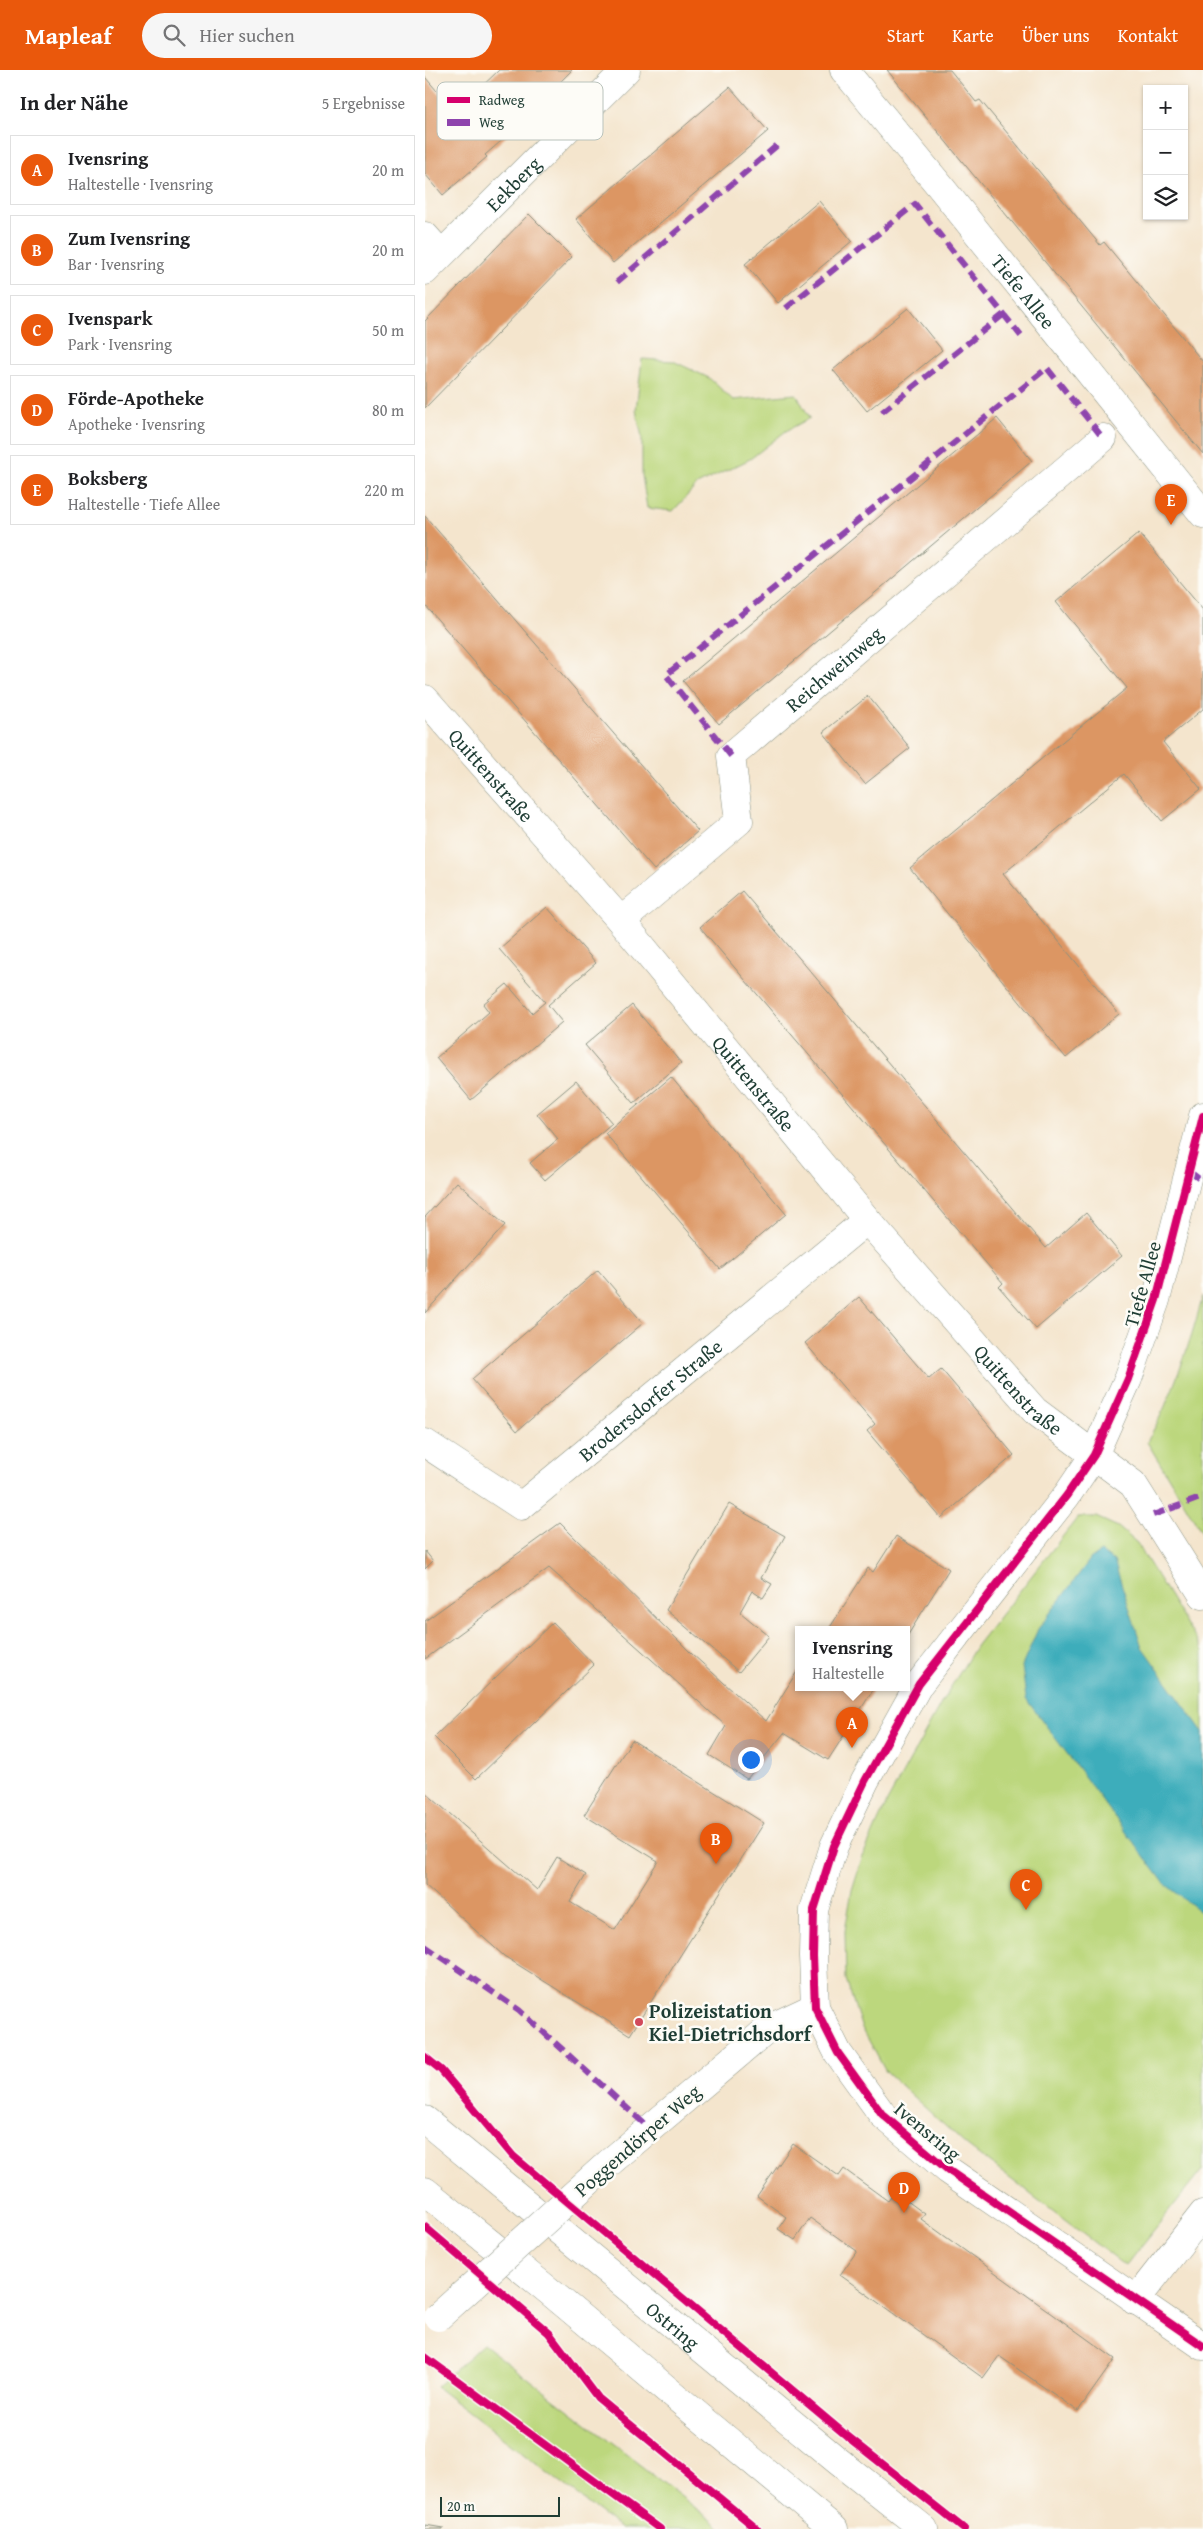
<!DOCTYPE html>
<html lang="de">
<meta charset="utf-8">
<style>
body{margin:0;font-family:"Gentium Book Plus",serif;background:#f6f6f6;color:#202124}
.controls{position:absolute;right:15px;top:15px;display:grid;overflow:hidden;border-radius:0px;box-shadow:0 1px 4px #0004}
.controls button{width:45px;height:45px;display:grid;place-items:center;padding:0;border:0;border-bottom:1px solid #e0e0e0;background:#fff;color:#202124;font:25px sans-serif}
.scale{position:absolute;left:15px;bottom:12px;width:120px;box-sizing:border-box;padding-left:5px;border:2px solid #1f3d34;border-top:0;font-size:14px;line-height:18px;white-space:nowrap;color:#1f3d34;-webkit-text-stroke:4px #fdfcf7;paint-order:stroke}
.you{position:absolute;left:325px;top:1689px;width:18px;height:18px;margin:-12px;border:4px solid #fff;border-radius:50%;background:#1a73e8;box-shadow:0 0 0 8px #1a73e833}
.badge{display:grid;place-items:center;width:32px;height:32px;border-radius:50%;background:#ea580c;color:#fff;font-size:16px;font-weight:700}
.pin{position:absolute;translate:-50% -41px;filter:drop-shadow(0 1px 2px #0008)}
.pin::after{content:'';position:absolute;top:26px;width:18px;height:15px;background:inherit;clip-path:polygon(0 0,100% 0,50% 100%)}
.popup{position:absolute;left:370px;top:1556px;width:115px;height:65px;box-sizing:border-box;display:grid;place-content:center;border-radius:0px;background:#fff;filter:drop-shadow(0 1px 4px #0005);font-size:16px;white-space:nowrap;color:#757577}
.popup b{font-size:19px;color:#202124}
.popup::after{content:'';position:absolute;left:50%;top:100%;margin-left:-10px;border:10px solid transparent;border-top-color:#fff}
.list{margin:0;padding:0;list-style:none}
h2{display:flex;justify-content:space-between;align-items:center;height:65px;margin:0;padding:0 20px;font-size:21px}
h2 small{font-size:16px;font-weight:400;color:#757577}
.list li{display:grid;grid-template-columns:32px 1fr auto;gap:15px;align-items:center;box-sizing:border-box;height:70px;margin:0 10px 10px;padding:0 10px;border:1px solid #e0e0e0;border-radius:0px}
.list b{display:block;font-size:19px;white-space:nowrap}
.list p{margin:0;font-size:16px;white-space:nowrap;color:#757577}
.list em{font-size:16px;font-style:normal;color:#757577}
.icon{flex:none;width:28px;height:28px;fill:none;stroke:currentColor;stroke-width:2;stroke-linecap:round;stroke-linejoin:round}
.map{position:relative;flex:none;width:778px;height:2459px;overflow:hidden}
header{display:flex;align-items:center;gap:30px;box-sizing:border-box;height:70px;padding:0 25px;background:#ea580c;color:#fff}
header strong{font-size:24px}
nav{display:flex;gap:28px;margin-inline-start:auto;font-size:18px}
.search{width:350px;height:45px;background:#f6f6f6;display:flex;align-items:center;gap:12px;box-sizing:border-box;padding:0 18px;border-radius:28px;color:#757577;font-size:19px}
main{display:flex}
aside{flex:1;background:#fff}
.map>svg:first-child{display:block}
.green{fill:#bcd77d;stroke:#6e8a58}
.water{fill:#3eadbb;stroke:#2e7578}
.building{fill:#dc9663}
.lines{fill:none;stroke-linecap:round;stroke-linejoin:round}
.minor-casing{stroke:#8a9180;stroke-width:29}
.tertiary-casing{stroke:#8a9180;stroke-width:29}
.minor{stroke:#fff;stroke-width:28}
.tertiary{stroke:#fff;stroke-width:28}
.minor-bridge-casing{stroke:#8a9180;stroke-width:29;stroke-linecap:butt}
.minor-bridge{stroke:#fff;stroke-width:28}
.quiet{stroke:#8e44ad;stroke-width:6;stroke-dasharray:12 6;stroke-linecap:butt}
.cycleway-casing{stroke:#fdfcf7;stroke-width:11}
.cycleway{stroke:#d6006c;stroke-width:8}
.poi-dot{fill:#d1495b;stroke:#fdfcf7;stroke-width:2}
.labels{text-anchor:middle;dominant-baseline:central;stroke-width:5;stroke-linejoin:round;paint-order:stroke}
.street-label{font-size:20px;fill:#1f3d34;stroke:#fdfcf7}
.poi-label{font-size:20px;font-weight:bold;fill:#1f3d34;stroke:#fdfcf7;text-anchor:start}
.key{fill:#fdfcf7;stroke:#bac3bc;stroke-width:1}
.key-label{font-size:14px;fill:#1f3d34}
</style>
<header>
<strong>Mapleaf</strong>
<div class="search"><svg class="icon" aria-label="search" viewBox="0 0 24 24"><circle cx="10" cy="10" r="6"/><path d="M15 15l6 6"/></svg>Hier suchen</div>
<nav><a>Start</a><a>Karte</a><a>Über uns</a><a>Kontakt</a></nav>
</header>
<main>
<aside>
<h2>In der Nähe<small>5 Ergebnisse</small></h2>
<ul class="list">
<li><span class="badge">A</span><div><b>Ivensring</b><p>Haltestelle · Ivensring</p></div><em>20 m</em></li>
<li><span class="badge">B</span><div><b>Zum Ivensring</b><p>Bar · Ivensring</p></div><em>20 m</em></li>
<li><span class="badge">C</span><div><b>Ivenspark</b><p>Park · Ivensring</p></div><em>50 m</em></li>
<li><span class="badge">D</span><div><b>Förde-Apotheke</b><p>Apotheke · Ivensring</p></div><em>80 m</em></li>
<li><span class="badge">E</span><div><b>Boksberg</b><p>Haltestelle · Tiefe Allee</p></div><em>220 m</em></li>
</ul>
</aside>
<div class="map">
<svg width="778" height="2459" viewBox="0 0 778 2459">
<rect width="100%" height="100%" fill="#fdfcf7"/>
<filter id="ink" filterUnits="userSpaceOnUse"><feTurbulence type="fractalNoise" baseFrequency=".02" numOctaves="2"/><feDisplacementMap in="SourceGraphic" scale="10" xChannelSelector="R" yChannelSelector="G"/><feConvolveMatrix kernelMatrix="1 2 1 2 8 2 1 2 1" color-interpolation-filters="sRGB"/></filter>
<filter id="wash" filterUnits="userSpaceOnUse"><feTurbulence type="fractalNoise" baseFrequency=".0096" numOctaves="4" result="noise"/><feDisplacementMap in="SourceGraphic" scale="20" xChannelSelector="R" yChannelSelector="G"/><feGaussianBlur stdDeviation="1.12" result="paint"/><feColorMatrix in="noise" values="0 0 0 0 0 0 0 0 0 0 0 0 0 0 0 0 0 1.4 0 .05"/><feComposite in="paint" operator="in"/></filter>
<g filter="url(#wash)">
<rect width="100%" height="100%" fill="#f4e5cd"/>
<path class="green" d="M217,289L248,291L284,308L308,330L371,324L385,348L361,361L325,389L272,415L248,441L222,438L217,405V367L211,340Z
M778,1226V1464L722,1372C748,1326 764,1276 778,1226Z
M653,1447H671L693,1457L712,1473L778,1581V2099L700,2196L541,2075L461,2002L436,1956L421,1909L420,1861L427,1820L437,1788L462,1732L519,1628L552,1575Z
M58,2274L298,2459H196L11,2317Z"/>
<path class="water" d="M676,1482L689,1491L717,1577L778,1662V1844L740,1814L601,1629L597,1596L613,1559L666,1488Z"/>
<g id="blocks">
<path class="building" d="M74,0H147L83,65L60,85L62,87L18,125L0,104V7L30,42Z
M462,0H525L551,32L555,30L675,175L679,172L778,292V384Z
M305,17L343,61L188,193L151,149Z
M394,131L427,171L353,233L320,194Z
M104,144L147,187L0,338V251Z
M483,238L517,280L442,341L408,300Z
M572,348L607,391L294,654L258,611Z
M0,446L273,761L229,800L0,535Z
M714,463L778,540V639L738,672L776,719L737,751L699,704L578,804L694,944L641,988L485,798L702,618L631,532Z
M443,626L485,678L440,714L398,662Z
M317,821L621,1178L661,1143L697,1186L611,1259L574,1217L578,1213L275,857Z
M122,837L171,893L123,935L137,952L46,1030L11,988L64,942L58,934L82,914L107,943L120,932L74,879Z
M207,935L256,993L209,1033L160,975Z
M246,1007L361,1144L295,1199L180,1063Z
M151,1011L187,1053L120,1110L105,1093L133,1069L112,1044Z
M32,1112L80,1155L0,1243V1147Z
M173,1200L218,1253L92,1361L47,1309Z
M434,1227L504,1309L516,1299L589,1385L516,1448L442,1361L450,1354L380,1273Z
M304,1434L360,1466L336,1508L347,1514L338,1528L327,1521L315,1542L344,1566L314,1602L241,1540Z
M135,1453L267,1584L341,1651L373,1600V1617H450L403,1690L359,1663L322,1709L284,1685L301,1656L124,1498L0,1589V1551Z
M471,1466L524,1499L481,1568V1559H404L443,1498L448,1502Z
M0,1481L8,1491L0,1499Z
M128,1552L169,1595L51,1709L9,1667Z
M207,1670L339,1753L205,1965L79,1886L0,1815V1722L112,1820L132,1787L161,1805L145,1832L190,1860L233,1791L159,1745Z
M368,2074L414,2106L419,2099L463,2131L470,2122L500,2144L496,2149L690,2289L653,2341L574,2286L558,2308L415,2205L432,2181L385,2148L370,2170L353,2159L361,2147L332,2126Z
M0,2455L18,2458V2459H0Z"/>
</g>
</g>
<g filter="url(#ink)">
<use href="#blocks" fill-opacity="0" stroke="#8a9180" stroke-width="1"/>
<g class="lines">
<g class="minor-casing">
<g id="minor">
<path id="s1" d="M419,0L514,115L778,444"/>
<path d="M0,166L16,184"/>
<path id="s2" d="M0,201L201,0"/>
<path id="s3" d="M0,629L196,851L442,1150L610,1341L708,1414L778,1525"/>
<path id="s4" d="M196,851L314,751L306,686L678,368"/>
<path d="M778,1046L731,1230L703,1309L669,1385L642,1425L494,1614L440,1711L409,1776L389,1840L388,1886L390,1937L413,1983L457,2044L523,2100L778,2276"/>
<path id="s5" d="M0,1373L96,1436L442,1150"/>
<path d="M184,2093L343,1959L390,1937"/>
<path d="M710,2231L778,2144"/>
</g>
</g>
<g class="tertiary-casing">
<g id="tertiary">
<path id="s6" d="M0,2050L413,2391L499,2459"/>
<path d="M0,2121L124,2221L409,2459"/>
</g>
</g>
<use href="#minor" class="minor"/>
<use href="#tertiary" class="tertiary"/>
<g class="minor-bridge-casing">
<path id="minor-bridge" d="M13,2247L184,2093"/>
</g>
<use href="#minor-bridge" class="minor-bridge"/>
<path class="quiet" d="M192,212L356,72
M361,238L490,134L596,266
M457,342L579,244
M306,686L241,605L622,298L678,368
M764,1101L778,1112
M728,1445L778,1427
M0,1876L94,1940L224,2058"/>
<g class="cycleway-casing">
<path id="cycleway" d="M778,1046L731,1230L703,1309L669,1385L642,1425L494,1614L440,1711L409,1776L389,1840L388,1886L390,1937L413,1983L457,2044L523,2100L778,2276
M0,1987L16,2000L88,2086L422,2366L539,2459
M0,2157L124,2263L173,2328L332,2459
M0,2287L235,2459"/>
</g>
<use href="#cycleway" class="cycleway"/>
</g>
</g>
<circle class="poi-dot" cx="214" cy="1952" r="5"/>
<g class="labels">
<g class="street-label">
<text stroke="none"><textPath href="#s2" startOffset="124">Eekberg</textPath></text>
<text stroke="none"><textPath href="#s1" startOffset="285">Tiefe Allee</textPath></text>
<text stroke="none"><textPath href="#s4" startOffset="355">Reichweinweg</textPath></text>
<text stroke="none"><textPath href="#s3" startOffset="101">Quittenstraße</textPath></text>
<text stroke="none"><textPath href="#s3" startOffset="506">Quittenstraße</textPath></text>
<text transform="translate(717 1214) rotate(-74)">Tiefe Allee</text>
<text stroke="none"><textPath href="#s3" startOffset="911">Quittenstraße</textPath></text>
<text stroke="none"><textPath href="#s5" startOffset="282">Brodersdorfer Straße</textPath></text>
<text transform="translate(503 2061) rotate(40)">Ivensring</text>
<text transform="translate(212 2070) rotate(-41)">Poggendörper Weg</text>
<text stroke="none"><textPath href="#s6" startOffset="322">Ostring</textPath></text>
</g>
<g class="poi-label">
<text x="224" y="1940">Polizeistation<tspan x="224" dy="23">Kiel-Dietrichsdorf</tspan></text>
</g>
</g>
<rect x="12" y="12" width="166" height="58" rx="8" class="key"/>
<rect x="22" y="27" width="23" height="6" fill="#d6006c"/>
<rect x="22" y="49" width="23" height="7" fill="#8e44ad"/>
<g class="key-label">
<text x="54" y="35">Radweg</text>
<text x="54" y="57">Weg</text>
</g>
</svg>
<div class="controls">
<button>+</button>
<button>−</button>
<button><svg class="icon" aria-label="layers" viewBox="0 0 24 24"><path d="M12 4l9 5-9 5-9-5zM3 14l9 5 9-5"/></svg></button>
</div>
<div class="scale">20 m</div>
<div class="you"></div>
<div class="pin badge" style="left:427px;top:1678px">A</div>
<div class="popup"><b>Ivensring</b>Haltestelle</div>
<div class="pin badge" style="left:291px;top:1794px">B</div>
<div class="pin badge" style="left:601px;top:1840px">C</div>
<div class="pin badge" style="left:479px;top:2143px">D</div>
<div class="pin badge" style="left:746px;top:455px">E</div>
</div>
</main>
